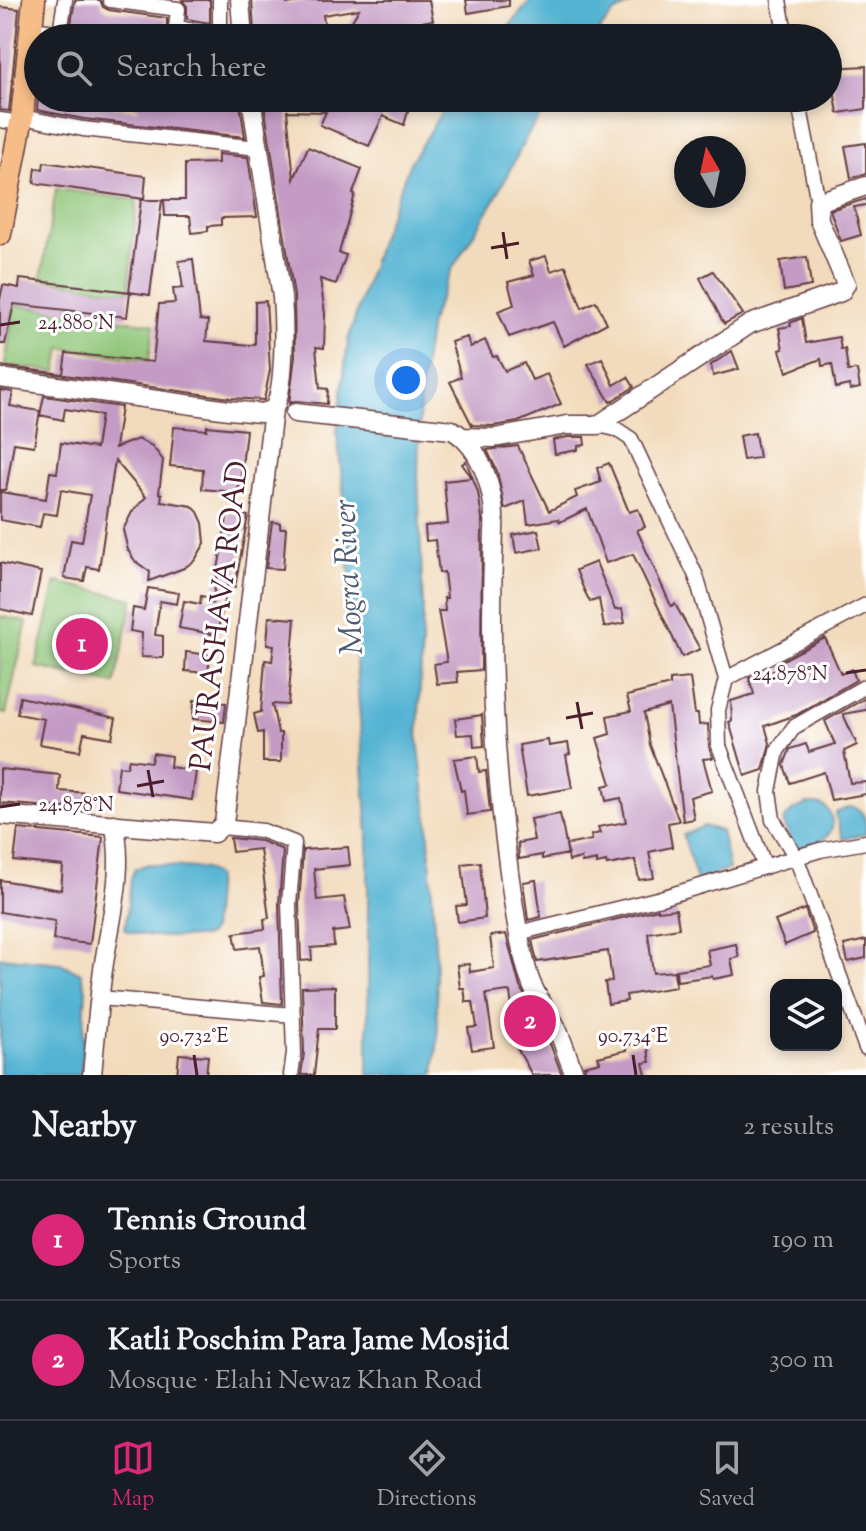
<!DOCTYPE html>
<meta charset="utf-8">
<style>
body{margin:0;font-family:"Sorts Mill Goudy",serif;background:#20242c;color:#f1f3f6}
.controls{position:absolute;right:24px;bottom:24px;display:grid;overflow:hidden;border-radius:16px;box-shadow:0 4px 12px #0003}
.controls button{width:72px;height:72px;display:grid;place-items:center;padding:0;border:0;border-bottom:2px solid #363941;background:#171b24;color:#f1f3f6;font:40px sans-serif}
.compass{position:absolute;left:674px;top:136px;width:72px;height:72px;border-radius:50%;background:#171b24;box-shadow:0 4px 12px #0003;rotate:351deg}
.you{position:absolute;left:406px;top:380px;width:28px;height:28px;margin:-20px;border:6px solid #fff;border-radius:50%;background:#1a73e8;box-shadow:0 0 0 12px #1a73e833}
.badge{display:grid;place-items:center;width:52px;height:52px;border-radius:50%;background:#db2777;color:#fff;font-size:26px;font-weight:700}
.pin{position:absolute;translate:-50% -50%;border:4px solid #fff;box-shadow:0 2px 8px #0006}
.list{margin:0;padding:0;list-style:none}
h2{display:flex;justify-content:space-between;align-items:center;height:104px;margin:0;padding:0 32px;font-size:34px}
h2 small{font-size:26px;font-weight:400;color:#9ea1a6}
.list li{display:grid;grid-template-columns:52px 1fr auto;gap:24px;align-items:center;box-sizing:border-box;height:120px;padding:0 32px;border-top:2px solid #363941}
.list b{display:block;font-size:30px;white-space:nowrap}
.list p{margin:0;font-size:26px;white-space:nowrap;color:#9ea1a6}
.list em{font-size:26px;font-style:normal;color:#9ea1a6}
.icon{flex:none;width:44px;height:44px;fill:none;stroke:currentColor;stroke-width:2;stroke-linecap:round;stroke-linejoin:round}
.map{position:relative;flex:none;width:866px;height:1075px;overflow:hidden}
.search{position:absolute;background:#171b24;box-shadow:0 4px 12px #0003;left:24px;right:24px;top:24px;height:88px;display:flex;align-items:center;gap:20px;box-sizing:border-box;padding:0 28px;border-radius:44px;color:#9ea1a6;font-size:30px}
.sheet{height:344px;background:#171b24}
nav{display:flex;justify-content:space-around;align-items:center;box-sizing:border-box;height:112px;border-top:2px solid #363941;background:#171b24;font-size:22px;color:#9ea1a6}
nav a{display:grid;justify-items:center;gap:4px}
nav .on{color:#db2777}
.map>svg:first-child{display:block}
.green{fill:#8dc476;stroke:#6c7250;stroke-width:2}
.water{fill:#54b4d3;stroke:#4f6a7f;stroke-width:2}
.building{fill:#c49bc4}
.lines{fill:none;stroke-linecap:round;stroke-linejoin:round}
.minor-casing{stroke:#633b41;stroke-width:17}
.tertiary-casing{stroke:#633b41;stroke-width:21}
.primary-casing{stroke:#633b41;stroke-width:25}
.minor{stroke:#fff;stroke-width:14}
.tertiary{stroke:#fff;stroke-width:18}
.primary{stroke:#f7bd88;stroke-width:22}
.ticks{fill:none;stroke:#4a1f2b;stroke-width:3}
.labels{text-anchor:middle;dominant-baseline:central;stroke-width:6;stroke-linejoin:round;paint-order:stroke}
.street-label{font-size:30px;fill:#4a1f2b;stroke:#fff}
.water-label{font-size:32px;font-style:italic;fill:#4e5b6e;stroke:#fff}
.ticks-label{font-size:20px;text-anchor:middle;fill:#4a1f2b;stroke:#fff;stroke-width:6;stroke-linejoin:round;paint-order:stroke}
</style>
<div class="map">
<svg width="866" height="1075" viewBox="0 0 866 1075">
<rect width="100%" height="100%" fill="#fff"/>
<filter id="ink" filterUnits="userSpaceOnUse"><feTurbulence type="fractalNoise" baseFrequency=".0125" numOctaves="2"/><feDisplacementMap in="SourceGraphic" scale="16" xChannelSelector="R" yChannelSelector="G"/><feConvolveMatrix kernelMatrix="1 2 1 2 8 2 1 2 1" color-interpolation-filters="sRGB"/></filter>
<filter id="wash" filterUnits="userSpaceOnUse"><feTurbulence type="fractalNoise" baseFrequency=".006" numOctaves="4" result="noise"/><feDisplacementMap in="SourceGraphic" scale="32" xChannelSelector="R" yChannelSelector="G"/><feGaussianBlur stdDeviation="1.8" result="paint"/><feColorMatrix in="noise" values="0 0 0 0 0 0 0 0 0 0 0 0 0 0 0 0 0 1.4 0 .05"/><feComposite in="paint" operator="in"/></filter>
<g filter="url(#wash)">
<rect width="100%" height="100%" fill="#f2dbbc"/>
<path class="green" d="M56,189L137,200L128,292L41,279Z
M14,305L154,324L149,360L61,348L57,372L5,365Z
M56,582L133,599L115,684L36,667Z
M0,616L27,622L6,714L0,713Z"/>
<path class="water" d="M531,0H640L614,13L593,38H499Z
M450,98H552L528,134L494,201L452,269L430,322L420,392L418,475L423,608L418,740L428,820L435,944L438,1038L434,1075H368V835L345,506L337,433L348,340L380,239L410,163Z
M807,804C808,804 820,804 821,805C831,808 836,825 829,834C823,841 808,846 798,848L794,846L783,821L793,810Z
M850,807C865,807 866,822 866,834L843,839L835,813Z
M704,826L721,831L729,869L697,881L683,835Z
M148,864L205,869L216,877L212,930L207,936C190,939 140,937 125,930L131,878L135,869Z
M0,957L60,963L81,973L86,990L81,1075H0Z"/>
<g id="blocks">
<path class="building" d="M75,0H100L103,7L109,10L167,18V31L178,38H109L106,31L101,28L71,24Z
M182,0H210V23L187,19V6Z
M252,0H286L287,4L314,0H429L433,20L409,24L411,38H342L359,9L323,15L326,36L308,38V33L286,35L278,28L254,31Z
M466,0H509V6L468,13Z
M0,7L19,9L9,111L0,110Z
M866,66V109L838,113L830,68Z
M38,98H114L113,107L137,110L138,98H239L245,137L84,119L37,110Z
M263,98H412L404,125L383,116L369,146L320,125L326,112L287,111L294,179L308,147L362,169L353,193L355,194L339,253L346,255L336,284L320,279L325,314L324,348L316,347L320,388L328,389L327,404L296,401L289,403L295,356L294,296Z
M866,143V174L851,178L845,146Z
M218,154L248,157L257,217L221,218V225L208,226V231L192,233L190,216H165L164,200H185V164L218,163Z
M44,162L146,176L144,199L34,183L36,168L43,169Z
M866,199V205L854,207L861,235L841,241L830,210Z
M141,200H162L150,295L129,292Z
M546,256L551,271L566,266L582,308L596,301L607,323L564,346L553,322L509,337L498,311L514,305L508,282L534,275L529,261Z
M807,257L811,286L784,291L780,261Z
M193,259L200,320L208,321L206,341L251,345L255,344V302L266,301L270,370L264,400L230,398L0,366L63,374L66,353L153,362L159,304L175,303L173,289L183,288L179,261Z
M713,271L743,314L724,324L700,278Z
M20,279L130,292L127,317L14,304L5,344H0V300L3,285L19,288Z
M802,318L806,343L839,337L841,350L845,349L848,371L857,370L860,388L850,390L849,385L836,388L832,364L822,366L821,359L787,372L780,350L783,349L779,328L791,326L790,323Z
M467,337L470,347L485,340L493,357L497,356L505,371L524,363L532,380L547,374L561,404L518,422L493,426L472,425L450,382L461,377L451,342Z
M732,351L739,369L713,376L711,365Z
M602,358L614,385L628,377L634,387L610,402L588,364Z
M0,390L13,392L10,406L40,411L34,446L14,443L6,490H0Z
M44,396L121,407L115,448L138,439L152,446L163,460L159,493L162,494L161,501L192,506L198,512L203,523L205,543L195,560L184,568L149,581L150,572L135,561L128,550L123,530L132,512L146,497L115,460L99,569L87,567L84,581L64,578L71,540L82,542L90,495L61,490L57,515L43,513L40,527L0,520V492L46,499L50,472L57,473L61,443L96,448L101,415L65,409L63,420L40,415Z
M207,426L246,430L240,485L236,492L202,489L203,469L170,466L174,427L207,430Z
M755,433L759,458L743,460L739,436Z
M568,437H584L585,445L578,446V450L555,454L553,440Z
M518,446L549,511L577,497L575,491L601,482L597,468L609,463L629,512L638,509L645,527L637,530L671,606L675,604L700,649L682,657L633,554L606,563L587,509L560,522L558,519L528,524L525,501L505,509L497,471L487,450Z
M466,461L478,492L482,518L481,670L457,672L458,682L437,684L434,664L447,662L438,611H445L444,598H447L444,572L439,573L435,540L426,541L425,526L448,524L444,481L472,478L462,464Z
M228,512L248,516L235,587L227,586L217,635L179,628L184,601L200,604L201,596L211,598L212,604Z
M272,522L280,523V528H286L283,569L266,568Z
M538,530L542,548L516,553L513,535Z
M596,562L615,610L622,609L625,623L604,627L599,599L590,602L584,590L576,570Z
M0,563L41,572L32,616L0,609Z
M148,588L179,593L177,604L160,601L155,635L163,636V658L141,657L142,633L130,631L133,608L144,610Z
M269,617L295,619L288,705L272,704L278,733H281V762H263V732L258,733L254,714L261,712L265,660L272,661L274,645L267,644Z
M825,638L841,674L852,669L856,680L796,715L765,726L770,743L763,770L745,776L729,722L732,721L731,701L754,694L749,678L780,668L777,663Z
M186,652L210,655L208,673L185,671Z
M690,678L695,714H698L699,725L708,724L709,747L713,758L703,759L712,791L690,797L694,819L683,821L669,706L644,713L650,745L679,821L668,823L672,847L649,852L654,878L639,880L635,860L607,865L606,862L597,864V860L582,863L581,858L569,861L566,845L592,840L591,835L600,833L598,827L626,822L621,798L606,801L603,786L611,784L597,738L610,734L607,716L631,711L627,696L670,685V680Z
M20,697L116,718L112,738L84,733L80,751L39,744L44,719L17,714Z
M866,698V710L843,714L857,745L844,751L850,783L866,782V794L831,800L824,772L790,783L784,765L790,749L806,744L809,752L835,744L825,721Z
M194,700L226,703L224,722L193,719Z
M482,715L484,746L474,747L473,734L457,735L455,719Z
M548,740L549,746L568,743L570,754L566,755L572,788L527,796L519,745Z
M153,753L171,756L170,767L196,771L192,800L116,789L119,766L127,767L129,759L151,762Z
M477,756L479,772L486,771L490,812L467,815L464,790L461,791L454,759Z
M0,769L60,775L59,791L90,793L89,810L0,803Z
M560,814L568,854L542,859V855L519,859L518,843L534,840L530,819Z
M18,829L103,837L90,944L53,940L55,921L0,912V880L61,890L63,866L14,861Z
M230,838L261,841L283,850L279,904L282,1004L263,1002L259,977L264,976L260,946L237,949L234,933L265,929L264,919L269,918L260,849L232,852Z
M348,847L350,865L314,869L317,900L344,897L350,930L333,932L334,946L311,948L312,960L301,961L299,904L303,850Z
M480,862L485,918L458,922L456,906L467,905L462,864Z
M536,880L541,917L528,920L523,882Z
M658,909V911L676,909L679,928L648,933L653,973L674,971L676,987L626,995L627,1001L608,1004L605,982L612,981L608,951L537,962L532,940Z
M805,909L813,933L785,945L775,921Z
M506,934L520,987L545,1031L562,1075H532L517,1048L523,1045L505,1024L513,1017L510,992L508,991L486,994L494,1047L472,1050L468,1028L477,1027L473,1002H466L464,988H460L457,965L469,964L470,972L494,968L490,936Z
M866,940V958L848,962L844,945Z
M736,944L739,957L731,959L734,975L713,979L712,976L677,981L676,970L710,965L707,950Z
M335,986V1029H319L314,1075H301L304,1053L302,987Z
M647,1042L650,1062L643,1063L646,1075H587L584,1066L600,1062L598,1057L627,1050L626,1045Z
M179,1054L208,1056L206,1075H177Z"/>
</g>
</g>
<g filter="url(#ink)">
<use href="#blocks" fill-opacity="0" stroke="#633b41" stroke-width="2"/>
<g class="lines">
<g class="minor-casing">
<path id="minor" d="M110,0L178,9L176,27L189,30
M220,0V35
M779,0L786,38
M32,29L99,38
M60,33L65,0
M188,38L189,30L243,38
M261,38H277
M798,98L818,202
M22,117L83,129L258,148
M0,120L21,123
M598,425L616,429L631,439L696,576L726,679L718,710L719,746L765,867
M726,679L866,605
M866,686L794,727L777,751L769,791L773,820L796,857L866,1048
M222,827L263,831L294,843L289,904L294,1053L291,1075
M518,933L661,898L820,850L866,842
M100,998L293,1015"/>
</g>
<g class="tertiary-casing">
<path id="tertiary" d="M240,0L243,38
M0,378L229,410L260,413L273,410C286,390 284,322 282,297L251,98
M295,413L452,430C484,448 496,498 494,531C489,642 493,754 508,864C513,902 518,940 529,977C534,993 543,1005 552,1019C562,1036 567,1057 575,1075
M464,437L494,438L567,425H598L750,324L841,292L846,284L819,220L818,202L866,186
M0,815L214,833L224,824L273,410
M92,1075C95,1042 98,1009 102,977C108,928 126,873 114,824"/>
</g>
<g class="primary-casing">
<path id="primary" d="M0,234L22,117L34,0"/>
</g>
<use href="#minor" class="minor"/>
<use href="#tertiary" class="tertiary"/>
<use href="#primary" class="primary"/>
</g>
</g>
<path class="ticks" d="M503,232L507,259M491,248L519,243M0,325L20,322M846,673L866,670M577,702L582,729M566,718L593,713M148,770L153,797M137,786L164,781M0,807L20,804M194,1055L197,1075M633,1055L636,1075"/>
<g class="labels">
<g class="street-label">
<text transform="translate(221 616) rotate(-83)">PAURASHAVA ROAD</text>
</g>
<g class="water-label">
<text transform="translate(350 577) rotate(-93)">Mogra River</text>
</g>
</g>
<g class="ticks-label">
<text x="76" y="329">24.880°N</text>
<text x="790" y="680">24.878°N</text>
<text x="76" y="811">24.878°N</text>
<text x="194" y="1042">90.732°E</text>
<text x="633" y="1042">90.734°E</text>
</g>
</svg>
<div class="controls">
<button><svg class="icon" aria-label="layers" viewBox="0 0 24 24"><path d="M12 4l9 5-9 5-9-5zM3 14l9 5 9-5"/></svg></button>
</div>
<svg class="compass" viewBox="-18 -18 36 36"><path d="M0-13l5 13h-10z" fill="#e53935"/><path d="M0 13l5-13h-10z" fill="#9ea1a6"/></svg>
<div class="you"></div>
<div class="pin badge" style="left:82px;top:644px">1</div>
<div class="pin badge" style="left:530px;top:1021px">2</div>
<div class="search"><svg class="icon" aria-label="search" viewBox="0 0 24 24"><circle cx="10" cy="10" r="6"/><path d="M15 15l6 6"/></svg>Search here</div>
</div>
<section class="sheet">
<h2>Nearby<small>2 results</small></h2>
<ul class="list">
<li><span class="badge">1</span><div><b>Tennis Ground</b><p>Sports</p></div><em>190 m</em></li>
<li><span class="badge">2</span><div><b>Katli Poschim Para Jame Mosjid</b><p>Mosque · Elahi Newaz Khan Road</p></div><em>300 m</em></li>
</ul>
</section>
<nav>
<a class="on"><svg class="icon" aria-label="map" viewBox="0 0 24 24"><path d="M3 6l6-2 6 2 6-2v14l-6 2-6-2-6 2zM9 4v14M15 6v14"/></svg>Map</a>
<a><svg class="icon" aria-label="directions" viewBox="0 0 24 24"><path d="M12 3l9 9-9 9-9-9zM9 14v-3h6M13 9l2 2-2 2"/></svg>Directions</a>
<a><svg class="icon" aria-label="saved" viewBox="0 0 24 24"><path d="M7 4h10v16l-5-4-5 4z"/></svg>Saved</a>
</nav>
